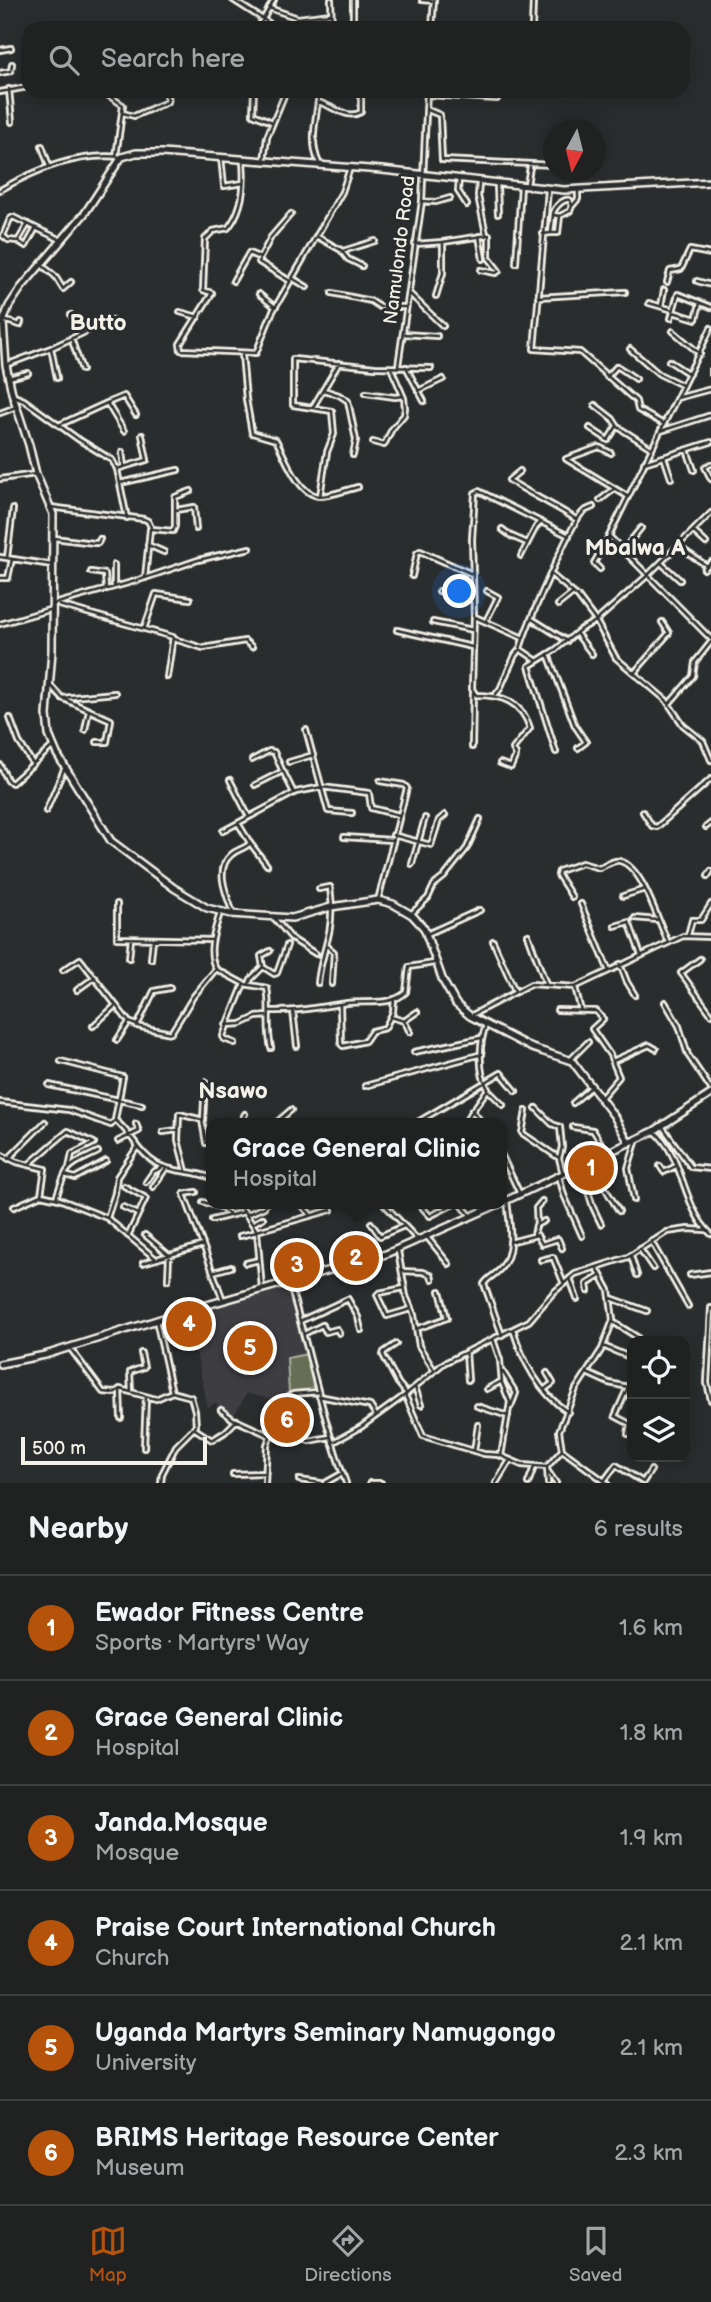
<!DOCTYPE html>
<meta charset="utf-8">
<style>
body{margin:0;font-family:"Balsamiq Sans",sans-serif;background:#2d2f2f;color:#f1f3f6}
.controls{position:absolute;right:21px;bottom:21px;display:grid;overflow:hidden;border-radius:14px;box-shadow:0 4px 18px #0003}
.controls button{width:63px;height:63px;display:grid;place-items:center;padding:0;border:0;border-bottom:2px solid #3d3f40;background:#202222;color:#f1f3f6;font:35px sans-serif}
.compass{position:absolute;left:543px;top:119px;width:63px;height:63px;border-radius:50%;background:#202222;box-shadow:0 4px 18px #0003;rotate:187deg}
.scale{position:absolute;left:21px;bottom:18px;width:186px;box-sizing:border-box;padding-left:7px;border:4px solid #f4f1e8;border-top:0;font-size:19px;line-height:24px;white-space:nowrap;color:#f4f1e8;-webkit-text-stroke:5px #2a2d2e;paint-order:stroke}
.you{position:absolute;left:460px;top:592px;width:24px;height:24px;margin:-18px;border:5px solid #fff;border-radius:50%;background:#1a73e8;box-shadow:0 0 0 10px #1a73e833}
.badge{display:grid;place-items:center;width:46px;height:46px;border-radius:50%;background:#b45309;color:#fff;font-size:23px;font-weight:700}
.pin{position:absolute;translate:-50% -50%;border:4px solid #fff;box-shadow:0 2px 7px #0006}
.popup{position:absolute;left:206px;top:1118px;width:301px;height:91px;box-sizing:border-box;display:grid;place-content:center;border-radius:14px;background:#202222;filter:drop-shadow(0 2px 5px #0005);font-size:23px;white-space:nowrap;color:#a2a4a5}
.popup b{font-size:26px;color:#f1f3f6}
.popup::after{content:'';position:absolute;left:50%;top:100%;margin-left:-14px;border:14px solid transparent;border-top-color:#202222}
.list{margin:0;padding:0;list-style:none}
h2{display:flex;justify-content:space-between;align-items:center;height:91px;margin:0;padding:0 28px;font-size:30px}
h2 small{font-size:23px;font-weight:400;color:#a2a4a5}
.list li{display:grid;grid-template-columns:46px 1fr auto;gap:21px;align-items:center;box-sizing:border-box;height:105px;padding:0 28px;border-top:2px solid #3d3f40}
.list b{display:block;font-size:26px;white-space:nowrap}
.list p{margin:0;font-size:23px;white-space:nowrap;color:#a2a4a5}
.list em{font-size:23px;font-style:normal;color:#a2a4a5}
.icon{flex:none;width:38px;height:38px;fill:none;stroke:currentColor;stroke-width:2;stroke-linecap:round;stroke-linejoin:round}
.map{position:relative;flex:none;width:711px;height:1483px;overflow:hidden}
.search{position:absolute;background:#202222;box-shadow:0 4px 18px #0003;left:21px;right:21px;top:21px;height:77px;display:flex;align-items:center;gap:18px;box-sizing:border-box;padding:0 24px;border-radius:21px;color:#a2a4a5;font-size:26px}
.sheet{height:721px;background:#202222}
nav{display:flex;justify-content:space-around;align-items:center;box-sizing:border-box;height:98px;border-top:2px solid #3d3f40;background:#202222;font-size:19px;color:#a2a4a5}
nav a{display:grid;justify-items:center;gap:4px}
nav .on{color:#b45309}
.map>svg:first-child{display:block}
.built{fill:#3d3d43}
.green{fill:#666e54;stroke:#adb09e;stroke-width:2}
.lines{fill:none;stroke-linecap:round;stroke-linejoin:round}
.street-casing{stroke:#f4f1e8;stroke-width:8}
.secondary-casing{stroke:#f4f1e8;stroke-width:10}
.street{stroke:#2a2d2e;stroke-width:2.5}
.secondary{stroke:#2a2d2e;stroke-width:5}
.labels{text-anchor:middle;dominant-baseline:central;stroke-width:6;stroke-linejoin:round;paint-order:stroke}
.street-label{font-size:19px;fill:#f4f1e8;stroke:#2a2d2e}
.quarter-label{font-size:23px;font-weight:bold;fill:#f4f1e8;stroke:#2a2d2e}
</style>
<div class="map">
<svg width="711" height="1483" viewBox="0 0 711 1483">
<rect width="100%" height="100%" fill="#2a2d2e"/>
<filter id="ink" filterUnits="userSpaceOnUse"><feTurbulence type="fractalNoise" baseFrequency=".0143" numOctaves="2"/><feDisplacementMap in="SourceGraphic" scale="14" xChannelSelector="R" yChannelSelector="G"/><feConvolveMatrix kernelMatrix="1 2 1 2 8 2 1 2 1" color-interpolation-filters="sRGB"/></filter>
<g filter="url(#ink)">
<path class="built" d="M287,1287L316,1391L286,1395L281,1402L247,1393L233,1417L215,1403L208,1408L188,1314Z"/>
<path class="green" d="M307,1354L314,1391L289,1393L287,1358Z"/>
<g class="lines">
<g class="street-casing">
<path id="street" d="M233,0L269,23L272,28
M331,0L332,28
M353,0V28
M422,0L434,1
M269,8L298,18L331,14
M332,22L353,23
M258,28L274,0
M432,28L434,0
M532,28L533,0
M0,50L11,48
M0,73L11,71L12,64
M9,89L12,122
M101,91L123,105L116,157
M254,91L253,114L272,122
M0,92L28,87
M427,95L497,99
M318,102C333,106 347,120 361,112V97
M428,110L440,115L442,160L554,165
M123,113L134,116L167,102L168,99L164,91
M42,146L49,166
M221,157L224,186L243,183
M264,161L267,137L286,91
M243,162C245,184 243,210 228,228L213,231L205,239L203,290L212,293L180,344L181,350L256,353L272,313L342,192L350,168
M319,163C308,140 318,114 319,91
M459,179L458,191L467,205
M479,183L478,196L486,234
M527,184L530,167
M497,185L498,214
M0,190C37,169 78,152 122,157
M548,190L534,349L580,352L636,401L638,410L664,424
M422,201L436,202L450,198
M573,205L578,199V189
M553,214C554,208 563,198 570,200L572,206L570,211L560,216
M28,224L18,241L26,246L36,228
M543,234L551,233L553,215L560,216L558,233H551
M316,236L341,250L348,259L362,266
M479,236L483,259
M18,241L8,240L3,236L10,219L13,217L61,240
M443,242L489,235V258L499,271L496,273L481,270
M415,244L443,242V273L436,296
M343,251L375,241
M260,258L271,237L291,214
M516,263L521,186
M43,266L55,276L63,289L71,282
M292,278L307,287
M233,281L249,253L260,258L259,262L290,281
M697,281L711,285
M667,282L670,271L681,269L690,250L711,254
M332,293L371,301L380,307H406
M409,293L443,326
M259,294L275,307
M538,297L625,292
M649,303L673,310
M661,306L664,290
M180,312L198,317
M673,312L696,319L700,303
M71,315L81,334
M671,318L678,294L711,307
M3,320L20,325L21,322
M711,328L609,536L711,639
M673,331L700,354
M403,334L437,336
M71,338L82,370
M51,348L57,378
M630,349L659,374L682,385
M242,354L246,399L252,433L276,440C285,456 298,495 319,496C331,496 346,490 358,487
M669,361L689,374
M6,365L51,348L111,320
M398,366L422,201L427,91
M406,367L424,401
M711,371V373
M607,377L617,366L636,379
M8,378L28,373
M324,390L339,395L348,401L356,440L353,455
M418,391L443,379
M366,393L395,397L403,396
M14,396L24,400L78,439L112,460L117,469L127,518
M677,398L711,389
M107,403L124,396L136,415
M595,405L613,419L618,427L651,448
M313,407L339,363
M0,413L16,407
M59,425L107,403L124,431
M590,428L608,440L617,426
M661,431L711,415
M373,442L384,445L392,429L404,415L405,408L404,398L391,368
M687,450L694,470
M122,452L124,467
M611,453L599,447L566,459L627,496
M664,457L671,478
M644,463L711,442
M711,464L705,467L711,479
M117,469L147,460L142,435
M520,471L509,480C531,495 555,505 577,520
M0,479L36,474
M120,483L178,470
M320,496L327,452L334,434L332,411L293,405V359L375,367L431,368
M600,500L614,489
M50,507L144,519L148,521L152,529L173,531L175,526V497L191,491
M176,510L194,507L196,529
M711,513L648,575L596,621L616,658L666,700L683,725L703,741L711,760
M502,529L511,536L527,543
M694,532L706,543
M54,538L94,543H98L100,539
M148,545L164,552
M678,546L707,566
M623,550L641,528
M521,556L536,527L541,522
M0,557L52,565
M7,558L13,509
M661,563L680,580
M114,565V587
M600,569L594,563L609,536
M704,569L711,562
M91,572L105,574L106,589
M552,575L578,597L596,621L581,629L555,650L529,666L556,752
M412,576L417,553L420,551L472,574
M0,578H8L12,559
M145,578L150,529
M439,591L473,600
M54,604L139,580L198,560L250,548
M59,605L173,637L167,677
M558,605L573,593
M475,617L523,638
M532,619L567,641
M486,621L498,597L487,591
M433,622L473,630
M0,624L52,609
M144,629L156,594L190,599
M397,630L472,647
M576,633L592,654
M174,639L203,648L245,641L252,647
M520,649L536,660
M548,654L575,726L586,742L578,748
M635,672L669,633L662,622
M51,686L62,698L111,720L107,742H97
M496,694L500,689L515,655L520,649C525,630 571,522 583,512C584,511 591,508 593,507
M62,698L115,693
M669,704L693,676L695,662L711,642
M10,718L19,742L33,764
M85,730L89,710
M306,730L328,811L352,813
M472,747L473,693
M252,760L269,751L274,752L283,772
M289,762L313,755
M500,763L511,767L516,755L513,749L530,728C521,701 502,695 476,695L472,689L474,616L472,539L475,493L479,491L569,536
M0,765L8,781L12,783L53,746
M230,780L249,817
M255,785L283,771L294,793
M46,811L65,767
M643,812L652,826L657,827L711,779
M706,827L711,823
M223,831L296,792L322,787L369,793L371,808L399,815
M393,835L431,845L439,820L445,815
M344,837L392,840
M250,843L267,865
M412,864L425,818
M708,876L711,871
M319,889L330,887L332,907
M623,896L645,889
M572,897L558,875L559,871L582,863L599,868C605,866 614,859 620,861C643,867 658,922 668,942
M378,900L407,788L404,785L380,781
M117,904V938L212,940
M581,904L608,969
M220,913C215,930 206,952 216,969L244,984L267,988C271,1008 266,1027 271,1048
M233,913C227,896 214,869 231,855C237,849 245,849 250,843L238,823
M411,914L428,898L434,885L444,877L467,848L480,819
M274,918L292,939L316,954
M635,918L657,920
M615,926L629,922L641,955
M427,934L480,910
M528,935L546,984
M688,935L692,920H701L711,904
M493,941L515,991
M327,946L334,952L332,984
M129,958L131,939
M151,959L153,939
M700,959L681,973L711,1014
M620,964L627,982L635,995
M263,967L274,974L277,973L287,945
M63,970L80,959L129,1022L141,1027L171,1033L193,997L216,969
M318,983C320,957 333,934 331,907
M249,984L251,979L263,967L261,956L270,951
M575,987L581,1011
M77,990L95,977
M665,1002L679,1026L688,1055L711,1089
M340,1005L341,1044L343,1046L365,1041L372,1031L385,1028L393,1012L394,999
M557,1010L596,1011L603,1019L592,1029L610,1055L619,1077L600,1099
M269,1011C296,1012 320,1007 347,1003C366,1000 391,1007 406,992L409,967L434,963
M293,1011L297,1046
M472,1015L531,984L575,987L683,936L711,937
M391,1017L404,1021L410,1032
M404,1021L417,1012
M226,1025L241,1024L256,1017L268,1016
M93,1026L115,1006
M137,1026L154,991L170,988
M117,1040L129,1022
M235,1043L224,1039L223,1036L244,984
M414,1052L481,1038
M570,1060L588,1042
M613,1061L649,1045L656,1049
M49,1085L142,1105
M365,1086L482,1054
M488,1090L503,1105
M0,1102L69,1110L111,1125L115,1120L123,1077L61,1061
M573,1103L590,1088
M536,1108L552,1124L560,1127L562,1147L559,1158
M472,1110L482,1123
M526,1111L522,1133L559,1158L563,1174
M115,1120C131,1132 139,1154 157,1164C174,1173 193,1170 211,1178
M202,1120L206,1143
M240,1123L245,1114
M276,1123L291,1110
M416,1123L501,1073L516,1091
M464,1123L488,1089C478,1073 479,1043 486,1025
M662,1126L691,1167L711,1169
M573,1127L593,1130L607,1153
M654,1131C684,1155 682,1208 711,1234
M163,1132L178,1130
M118,1141L139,1131L136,1124
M0,1154L17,1162L45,1169L41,1195
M501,1154L520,1194
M8,1159L45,1122
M593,1160L602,1183L619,1211
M28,1165L68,1131L94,1143L72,1154L69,1168
M580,1166L593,1207L601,1224
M660,1166L664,1172L676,1166
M186,1171L178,1140L179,1114L203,1120L205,1082
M65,1175L75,1178L106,1161
M559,1176L564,1195L582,1236
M146,1182L153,1172L163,1167
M124,1186L146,1198L128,1236
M153,1187L166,1168
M196,1192L184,1194L203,1245
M56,1198C67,1164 67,1167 98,1152
M634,1200L628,1168L637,1139
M203,1202L220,1207L230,1215
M239,1204L257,1231L262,1289
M301,1204L311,1215
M384,1204L416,1238
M419,1204L430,1216L454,1204
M461,1204L470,1215
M14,1207L41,1195L59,1199L107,1218L156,1259
M123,1207L138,1214
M246,1215L264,1207L266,1204
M107,1218L115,1193L117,1177L138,1146
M212,1220L244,1212
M254,1223L263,1218
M371,1223L380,1236L404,1226
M537,1225L536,1208L542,1201
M257,1231L331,1210
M145,1235L169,1255L168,1280
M534,1235L536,1225L544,1221
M240,1236L257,1232
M427,1237L449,1264
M651,1241L688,1306
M510,1242L537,1235L542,1244L558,1239L562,1248
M640,1249L653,1268
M398,1251L406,1296L414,1315L419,1346L434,1370
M631,1256L637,1275
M541,1260L553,1257L564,1284
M143,1263L203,1245L223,1300
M246,1263L259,1260
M402,1271L423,1272L431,1275L432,1279
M213,1272L231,1267
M690,1275L711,1272
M570,1278L577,1299
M289,1282C309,1349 322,1417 346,1483
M404,1288L379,1293L377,1295L387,1316L411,1309
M588,1291L587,1284L600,1276
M611,1298L647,1311
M711,1308L707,1383L711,1400
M156,1320L172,1392
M300,1321L348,1299L358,1317L361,1330
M613,1322L637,1337V1341
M416,1329L447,1318L440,1291
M513,1329C522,1360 540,1394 568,1412
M304,1334L322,1325L326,1332L337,1329L339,1333
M502,1335L484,1284C488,1277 496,1275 501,1268C516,1251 509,1221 507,1200
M493,1339L500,1360L502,1383L510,1402L501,1456
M396,1344L384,1352L383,1355L398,1383L407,1394
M603,1346L632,1358
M70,1348L103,1392L114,1393L120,1389L156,1399L172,1392
M466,1352L468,1380
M503,1372L516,1393L511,1406
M587,1373L609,1383L628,1387L615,1416L630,1424L628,1434
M415,1387L421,1405
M120,1389L121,1418
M487,1389L502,1381
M545,1389L553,1383L547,1373
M131,1392L130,1372L144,1367L141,1353
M405,1395L423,1436L484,1454L499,1455L522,1465L547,1467
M319,1396L370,1406L376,1415
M477,1406L508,1416
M221,1410L233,1419L271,1436
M195,1429L212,1440L225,1432L237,1420
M274,1429L309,1441L330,1437
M332,1443L361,1427L405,1395L444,1363L529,1321L553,1293L575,1274L628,1257L667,1232L688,1229L706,1230
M144,1448L146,1397
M562,1450L607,1483
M474,1451L478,1425
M547,1470L556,1483
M233,1474L265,1473
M299,1480L321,1483
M604,1481L616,1465L643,1482L651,1470
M161,1483L162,1474L176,1446L196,1426L195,1411L191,1397L172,1392
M265,1483L267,1445L284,1399L293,1394L318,1392
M325,1483L343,1473
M370,1483H381
M496,1483L510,1460
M528,1483L534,1467
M548,1483L547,1467L562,1450L559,1431L576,1389L602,1349L613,1320L609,1290L597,1268"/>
</g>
<g class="secondary-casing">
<path id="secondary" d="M629,1143L614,1116L572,1061L532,1048L470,1016L456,1004L443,981L424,928L412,915L393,904L378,900L331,907L292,918L231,914L207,908L174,888L111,841L57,754L49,735L47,715L52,651L53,514L36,474L29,445L12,393L6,365L3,322L9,306L21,288L85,213L119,161L122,157L136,153H162L382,170L564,190L711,182
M501,1203L654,1131L711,1094
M0,1364L45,1355L186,1311L386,1254L499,1204"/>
</g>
<use href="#street" class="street"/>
<use href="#secondary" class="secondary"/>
</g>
</g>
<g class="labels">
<g class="street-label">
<text transform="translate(400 250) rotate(-83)">Namulondo Road</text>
</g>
<g class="quarter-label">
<text x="98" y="323">Butto</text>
<text x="635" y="548">Mbalwa A</text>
<text x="233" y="1091">Nsawo</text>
</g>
</g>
</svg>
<div class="controls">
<button><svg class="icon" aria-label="locate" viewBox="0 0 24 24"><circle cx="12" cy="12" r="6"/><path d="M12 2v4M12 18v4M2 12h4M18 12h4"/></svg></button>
<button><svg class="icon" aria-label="layers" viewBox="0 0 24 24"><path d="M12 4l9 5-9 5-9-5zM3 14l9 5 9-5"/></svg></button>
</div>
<svg class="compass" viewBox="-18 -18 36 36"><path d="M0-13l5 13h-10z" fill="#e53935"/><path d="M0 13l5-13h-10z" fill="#a2a4a5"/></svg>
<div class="scale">500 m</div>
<div class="you"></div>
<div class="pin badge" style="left:591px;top:1168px">1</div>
<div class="pin badge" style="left:356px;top:1258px">2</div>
<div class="popup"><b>Grace General Clinic</b>Hospital</div>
<div class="pin badge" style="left:297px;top:1265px">3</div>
<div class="pin badge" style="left:189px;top:1324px">4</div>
<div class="pin badge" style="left:250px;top:1348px">5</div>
<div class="pin badge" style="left:287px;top:1420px">6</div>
<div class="search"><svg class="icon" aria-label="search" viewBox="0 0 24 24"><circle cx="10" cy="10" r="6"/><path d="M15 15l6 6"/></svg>Search here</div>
</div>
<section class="sheet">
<h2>Nearby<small>6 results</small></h2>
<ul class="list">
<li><span class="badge">1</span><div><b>Ewador Fitness Centre</b><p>Sports · Martyrs' Way</p></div><em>1.6 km</em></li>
<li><span class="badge">2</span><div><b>Grace General Clinic</b><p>Hospital</p></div><em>1.8 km</em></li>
<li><span class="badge">3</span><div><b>Janda.Mosque</b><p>Mosque</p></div><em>1.9 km</em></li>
<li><span class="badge">4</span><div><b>Praise Court International Church</b><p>Church</p></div><em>2.1 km</em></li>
<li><span class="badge">5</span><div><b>Uganda Martyrs Seminary Namugongo</b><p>University</p></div><em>2.1 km</em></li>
<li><span class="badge">6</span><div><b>BRIMS Heritage Resource Center</b><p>Museum</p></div><em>2.3 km</em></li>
</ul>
</section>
<nav>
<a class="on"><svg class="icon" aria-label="map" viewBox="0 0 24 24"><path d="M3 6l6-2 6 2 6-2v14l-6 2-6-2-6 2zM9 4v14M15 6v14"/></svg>Map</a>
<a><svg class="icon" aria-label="directions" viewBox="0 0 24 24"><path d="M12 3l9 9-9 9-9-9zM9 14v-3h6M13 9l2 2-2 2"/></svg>Directions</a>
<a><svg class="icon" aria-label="saved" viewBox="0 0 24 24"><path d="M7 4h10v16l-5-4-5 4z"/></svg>Saved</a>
</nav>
